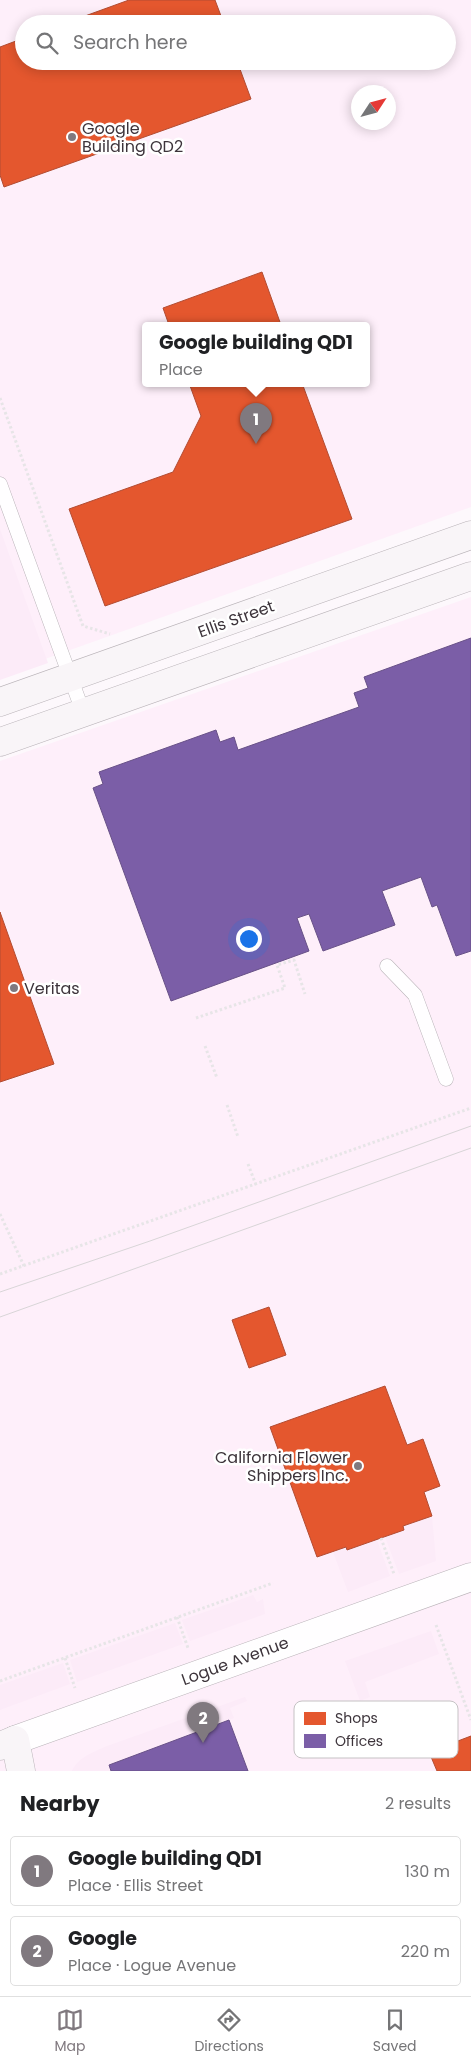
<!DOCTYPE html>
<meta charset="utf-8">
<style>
body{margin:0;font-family:Poppins,sans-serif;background:#f6f6f6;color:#202124}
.compass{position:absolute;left:351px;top:85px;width:45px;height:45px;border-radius:50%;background:#fff;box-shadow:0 2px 12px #0003;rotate:54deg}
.you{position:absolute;left:248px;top:938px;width:18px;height:18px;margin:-12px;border:4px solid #fff;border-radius:50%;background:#1a73e8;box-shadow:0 0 0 8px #1a73e833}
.badge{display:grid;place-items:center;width:32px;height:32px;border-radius:50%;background:#80797f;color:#fff;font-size:16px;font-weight:700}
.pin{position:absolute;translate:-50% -41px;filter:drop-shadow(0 1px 2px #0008)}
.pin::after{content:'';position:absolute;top:26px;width:18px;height:15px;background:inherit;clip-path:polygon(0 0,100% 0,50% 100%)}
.popup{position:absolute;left:142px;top:322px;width:228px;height:65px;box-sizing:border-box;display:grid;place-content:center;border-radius:5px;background:#fff;filter:drop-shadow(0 1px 4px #0005);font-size:16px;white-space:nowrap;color:#757577}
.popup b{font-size:19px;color:#202124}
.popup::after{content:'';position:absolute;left:50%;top:100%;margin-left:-10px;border:10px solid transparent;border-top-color:#fff}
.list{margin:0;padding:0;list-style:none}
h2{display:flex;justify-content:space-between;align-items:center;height:65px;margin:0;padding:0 20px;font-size:21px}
h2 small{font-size:16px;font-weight:400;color:#757577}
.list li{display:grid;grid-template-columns:32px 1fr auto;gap:15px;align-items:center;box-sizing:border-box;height:70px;margin:0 10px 10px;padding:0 10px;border:1px solid #e0e0e0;border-radius:5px}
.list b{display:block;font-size:19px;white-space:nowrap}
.list p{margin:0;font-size:16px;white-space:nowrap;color:#757577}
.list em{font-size:16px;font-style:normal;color:#757577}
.icon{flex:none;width:28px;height:28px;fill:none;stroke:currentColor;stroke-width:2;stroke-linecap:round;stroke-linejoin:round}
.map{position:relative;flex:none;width:471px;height:1771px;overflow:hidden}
.search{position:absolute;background:#fff;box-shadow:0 2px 12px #0003;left:15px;right:15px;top:15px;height:55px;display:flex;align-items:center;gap:12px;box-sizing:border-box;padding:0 18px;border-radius:28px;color:#757577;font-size:19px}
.sheet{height:225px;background:#fff}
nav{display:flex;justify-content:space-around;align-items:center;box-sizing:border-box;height:70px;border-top:1px solid #e0e0e0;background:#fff;font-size:14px;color:#757577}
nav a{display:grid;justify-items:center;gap:2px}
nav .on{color:#80797f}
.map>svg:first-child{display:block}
.built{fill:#feeffa;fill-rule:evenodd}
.green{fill:#fcebf8}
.shops{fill:#e4572e;stroke:#b24c32}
.offices{fill:#7b5ea7;stroke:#685187}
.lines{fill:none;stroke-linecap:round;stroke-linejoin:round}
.lane-casing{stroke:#bab4b9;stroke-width:15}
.street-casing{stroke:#bab4b9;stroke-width:29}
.secondary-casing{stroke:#bab4b9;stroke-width:29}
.path{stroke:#e7e5e7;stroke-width:3;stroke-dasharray:2.5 2.5;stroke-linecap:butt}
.lane{stroke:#fffeff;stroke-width:14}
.street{stroke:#fffeff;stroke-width:28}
.secondary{stroke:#f9f5f8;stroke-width:28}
.tram{stroke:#d8d5d7;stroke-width:1}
.poi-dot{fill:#80797f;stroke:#fff;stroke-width:2}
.labels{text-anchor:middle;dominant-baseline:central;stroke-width:5;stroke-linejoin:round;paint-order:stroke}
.poi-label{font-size:16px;fill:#3d343b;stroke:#fff;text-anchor:start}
.street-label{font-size:16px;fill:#3d343b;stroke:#fff}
.key{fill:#fff;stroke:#c5c2c4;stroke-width:1}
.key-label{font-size:14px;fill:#3d343b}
</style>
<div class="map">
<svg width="471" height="1771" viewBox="0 0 471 1771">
<rect width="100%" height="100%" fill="#fdf8fc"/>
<path class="built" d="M0,0H471V507L0,675ZM24,24H447V61H24ZM358,92H388V122H358ZM146,325H366V383H146Z
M471,597V1771H0V761Z"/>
<path class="green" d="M0,529L48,663L0,680Z
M432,1516L436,1561L399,1574L385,1537L404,1530L403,1526Z
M377,1540L390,1576L348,1592L333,1552L346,1547L347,1550Z
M253,1595L257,1602L263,1599L265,1614L190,1641L182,1620Z
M175,1623L183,1644L77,1682L70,1660Z
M431,1631L439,1654L365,1682L370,1697L360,1701L345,1661Z
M63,1663L70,1684L0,1710V1685Z
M245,1697L247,1701L230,1708L234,1718L111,1771H72C78,1757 94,1752 107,1746Z"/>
<path class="shops" d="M129,0H215L224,24H63Z
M24,38V61H237L251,99L4,187L0,175V47Z
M262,272L281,325H169L163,308Z
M189,383H302L352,519L105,606L69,509L173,472L201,416Z
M0,912L54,1064L0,1082Z
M269,1307L286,1355L249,1368L232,1320Z
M385,1386L407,1445L423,1439L440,1486L424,1492L432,1516L403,1526L404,1530L381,1538L347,1550L346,1547L317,1557L270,1427Z
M471,1736V1771H437L429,1752Z"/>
<path class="offices" d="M471,638V951L456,956L437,905L432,907L421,877L382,891L395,925L323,951L309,914L297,918L309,951L171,1001L93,788L103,784L99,772L216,730L220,742L234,737L238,750L359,707L354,693L368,688L364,677Z
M229,1720L248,1771H111L109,1765Z"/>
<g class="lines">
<g class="lane-casing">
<path id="lane" d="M0,484L83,712
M387,966L415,995L446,1079"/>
</g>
<g class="street-casing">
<path id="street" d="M15,1740L471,1577"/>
</g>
<g class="secondary-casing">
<path id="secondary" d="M0,702L471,535
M0,742L471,576
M0,1746L15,1740L21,1771"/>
</g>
<path class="path" d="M0,398L83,626L110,634
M196,1018L285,988L277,965L294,960L305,994
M205,1046L217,1078
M227,1105L238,1137
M248,1164L256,1185
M0,1214L24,1266
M0,1274L471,1108
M381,1538L394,1574
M177,1617L188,1648
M436,1625L471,1720
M65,1658L75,1688
M0,1681L273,1583"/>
<use href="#lane" class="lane"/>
<use href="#street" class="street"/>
<use href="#secondary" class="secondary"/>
<path class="tram" d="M0,1292L150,1241L471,1126
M0,1317L471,1148"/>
</g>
<g class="poi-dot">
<circle cx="72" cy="137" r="5"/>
<circle cx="14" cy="988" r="5"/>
<circle cx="358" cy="1466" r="5"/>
</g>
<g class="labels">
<g class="poi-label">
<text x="82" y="128">Google<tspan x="82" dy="18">Building QD2</tspan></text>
<text x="24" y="988">Veritas</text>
<text x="348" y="1457" text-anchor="end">California Flower<tspan x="348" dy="18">Shippers Inc.</tspan></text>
</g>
<g class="street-label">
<text transform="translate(236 619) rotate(-20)">Ellis Street</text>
<text transform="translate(235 1661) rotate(-20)">Logue Avenue</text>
</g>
</g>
<rect x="294" y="1701" width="164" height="57" rx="8" class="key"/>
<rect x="304" y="1712" width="22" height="13" fill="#e4572e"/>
<rect x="304" y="1734" width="22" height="14" fill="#7b5ea7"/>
<g class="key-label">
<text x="335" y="1723">Shops</text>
<text x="335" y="1746">Offices</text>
</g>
</svg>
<svg class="compass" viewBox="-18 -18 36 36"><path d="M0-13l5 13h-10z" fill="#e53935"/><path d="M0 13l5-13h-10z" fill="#757577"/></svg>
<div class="you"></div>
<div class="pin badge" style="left:256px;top:444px">1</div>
<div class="popup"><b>Google building QD1</b>Place</div>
<div class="pin badge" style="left:203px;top:1743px">2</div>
<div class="search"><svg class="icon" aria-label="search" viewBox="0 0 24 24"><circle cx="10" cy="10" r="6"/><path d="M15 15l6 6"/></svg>Search here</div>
</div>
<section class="sheet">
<h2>Nearby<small>2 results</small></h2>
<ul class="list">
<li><span class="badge">1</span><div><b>Google building QD1</b><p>Place · Ellis Street</p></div><em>130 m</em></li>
<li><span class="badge">2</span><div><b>Google</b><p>Place · Logue Avenue</p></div><em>220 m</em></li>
</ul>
</section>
<nav>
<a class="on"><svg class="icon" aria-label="map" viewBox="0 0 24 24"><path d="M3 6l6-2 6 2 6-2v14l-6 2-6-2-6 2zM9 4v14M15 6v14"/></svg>Map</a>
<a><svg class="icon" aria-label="directions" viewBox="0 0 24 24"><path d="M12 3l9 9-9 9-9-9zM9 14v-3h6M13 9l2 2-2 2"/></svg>Directions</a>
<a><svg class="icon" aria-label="saved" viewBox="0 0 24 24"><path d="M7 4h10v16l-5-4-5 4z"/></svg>Saved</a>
</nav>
